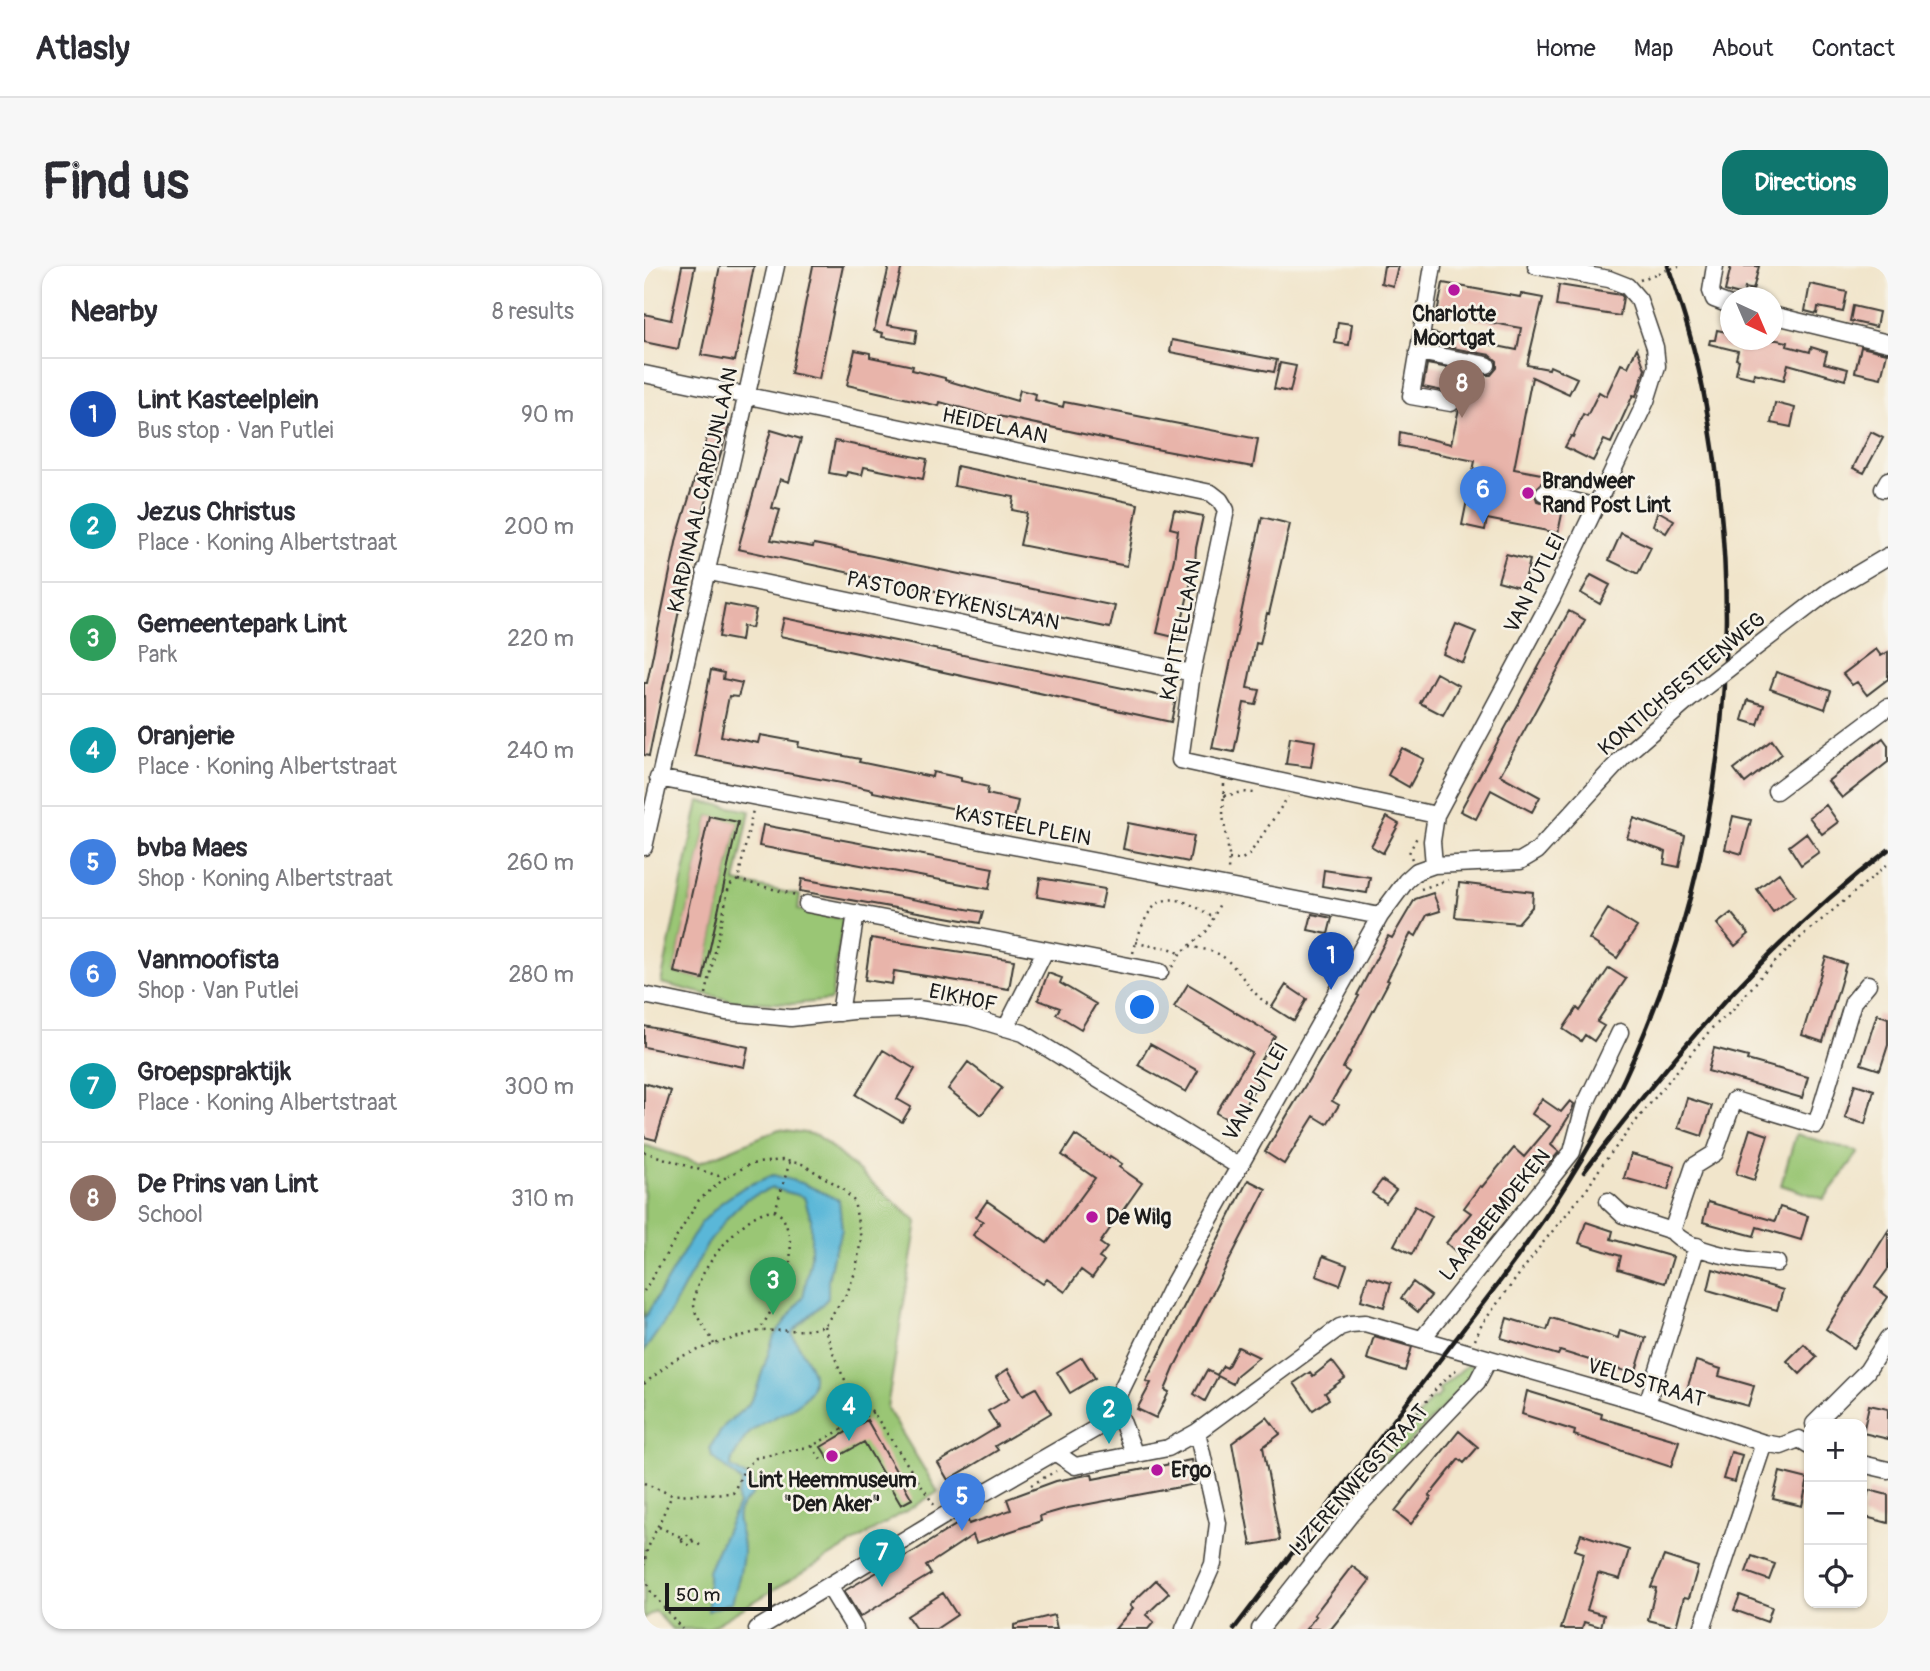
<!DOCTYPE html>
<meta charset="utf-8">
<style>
body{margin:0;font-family:Pangolin,sans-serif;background:#f7f7f7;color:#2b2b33}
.controls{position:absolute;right:21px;bottom:21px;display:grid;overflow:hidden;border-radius:14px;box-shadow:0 2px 5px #0004}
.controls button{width:63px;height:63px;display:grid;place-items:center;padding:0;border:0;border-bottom:2px solid #e1e1e2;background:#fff;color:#2b2b33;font:35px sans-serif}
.compass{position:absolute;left:1076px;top:21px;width:63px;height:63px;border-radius:50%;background:#fff;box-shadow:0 2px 5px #0004;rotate:136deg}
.scale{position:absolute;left:21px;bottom:18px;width:107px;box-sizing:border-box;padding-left:7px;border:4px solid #1c1c1c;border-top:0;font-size:19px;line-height:24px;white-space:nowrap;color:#1c1c1c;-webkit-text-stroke:5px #f7f3e8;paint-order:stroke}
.you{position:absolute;left:499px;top:742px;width:24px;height:24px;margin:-18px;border:5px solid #fff;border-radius:50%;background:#1a73e8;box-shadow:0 0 0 10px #1a73e833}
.badge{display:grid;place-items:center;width:46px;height:46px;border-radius:50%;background:#0f766e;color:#fff;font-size:23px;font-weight:700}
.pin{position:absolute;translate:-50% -58px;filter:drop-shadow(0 2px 4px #0008)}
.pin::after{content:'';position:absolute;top:37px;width:24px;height:21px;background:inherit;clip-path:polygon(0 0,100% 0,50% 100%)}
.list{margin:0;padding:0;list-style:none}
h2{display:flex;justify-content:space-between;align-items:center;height:91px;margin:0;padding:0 28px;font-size:30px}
h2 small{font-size:23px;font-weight:400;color:#7c7c81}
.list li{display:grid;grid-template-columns:46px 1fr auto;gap:21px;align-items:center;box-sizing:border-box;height:112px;padding:0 28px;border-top:2px solid #e1e1e2}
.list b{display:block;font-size:26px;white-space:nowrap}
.list p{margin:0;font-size:23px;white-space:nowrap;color:#7c7c81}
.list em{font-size:23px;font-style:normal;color:#7c7c81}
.icon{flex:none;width:38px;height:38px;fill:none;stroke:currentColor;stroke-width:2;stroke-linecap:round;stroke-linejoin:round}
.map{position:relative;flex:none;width:1244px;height:1363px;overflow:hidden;border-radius:21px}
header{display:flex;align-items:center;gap:42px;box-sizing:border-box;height:98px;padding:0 35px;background:#fff;border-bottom:2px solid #e1e1e2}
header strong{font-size:33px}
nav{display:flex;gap:38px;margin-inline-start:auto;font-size:24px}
.intro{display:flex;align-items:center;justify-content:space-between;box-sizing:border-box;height:168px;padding:0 42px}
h1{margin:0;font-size:49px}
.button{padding:18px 32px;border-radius:21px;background:#0f766e;color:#fff;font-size:24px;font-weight:700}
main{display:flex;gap:42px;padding:0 42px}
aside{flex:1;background:#fff;border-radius:21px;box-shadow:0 2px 5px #0004}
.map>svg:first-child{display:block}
.green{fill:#9ac674;stroke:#5b7148;stroke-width:2;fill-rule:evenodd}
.water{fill:#5ab7d8;stroke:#3b6a7a;stroke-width:2}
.building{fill:#e8b4aa}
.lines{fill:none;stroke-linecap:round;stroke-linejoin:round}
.minor-casing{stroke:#3c3a36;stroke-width:19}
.path{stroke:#3c3a36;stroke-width:2.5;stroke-dasharray:2 5;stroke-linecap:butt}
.minor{stroke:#fff;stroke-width:16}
.rail{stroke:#1c1c1c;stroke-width:4.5}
.minor-bridge-casing{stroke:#3c3a36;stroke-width:19;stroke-linecap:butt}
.path-bridge{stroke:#3c3a36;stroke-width:2.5;stroke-dasharray:2 5;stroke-linecap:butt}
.minor-bridge{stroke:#fff;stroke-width:16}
.poi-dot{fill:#b5179e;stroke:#f7f3e8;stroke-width:2.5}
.labels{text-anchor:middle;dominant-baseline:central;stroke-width:5;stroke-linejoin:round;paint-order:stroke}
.poi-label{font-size:21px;font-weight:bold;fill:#1c1c1c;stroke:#f7f3e8;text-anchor:start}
.street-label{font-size:21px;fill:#1c1c1c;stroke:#f7f3e8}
</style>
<header>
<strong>Atlasly</strong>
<nav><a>Home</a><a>Map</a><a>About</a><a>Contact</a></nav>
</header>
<div class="intro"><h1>Find us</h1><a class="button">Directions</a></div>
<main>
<aside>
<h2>Nearby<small>8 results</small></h2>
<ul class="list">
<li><span class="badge" style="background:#1a4fb4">1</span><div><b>Lint Kasteelplein</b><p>Bus stop · Van Putlei</p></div><em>90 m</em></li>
<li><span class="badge" style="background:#0f9aa8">2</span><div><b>Jezus Christus</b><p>Place · Koning Albertstraat</p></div><em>200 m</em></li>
<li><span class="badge" style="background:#2e9e5b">3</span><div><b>Gemeentepark Lint</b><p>Park</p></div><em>220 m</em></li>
<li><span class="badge" style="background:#0f9aa8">4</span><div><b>Oranjerie</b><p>Place · Koning Albertstraat</p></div><em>240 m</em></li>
<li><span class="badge" style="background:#3f7fe0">5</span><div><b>bvba Maes</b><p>Shop · Koning Albertstraat</p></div><em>260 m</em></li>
<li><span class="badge" style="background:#3f7fe0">6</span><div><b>Vanmoofista</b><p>Shop · Van Putlei</p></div><em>280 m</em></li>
<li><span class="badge" style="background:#0f9aa8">7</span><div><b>Groepspraktijk</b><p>Place · Koning Albertstraat</p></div><em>300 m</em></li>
<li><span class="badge" style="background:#8d6e63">8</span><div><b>De Prins van Lint</b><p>School</p></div><em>310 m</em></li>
</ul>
</aside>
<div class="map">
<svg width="1244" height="1363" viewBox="0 0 1244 1363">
<rect width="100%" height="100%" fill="#f7f3e8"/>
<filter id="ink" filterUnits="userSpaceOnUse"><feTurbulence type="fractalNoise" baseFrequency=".0143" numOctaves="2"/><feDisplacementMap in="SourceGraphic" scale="14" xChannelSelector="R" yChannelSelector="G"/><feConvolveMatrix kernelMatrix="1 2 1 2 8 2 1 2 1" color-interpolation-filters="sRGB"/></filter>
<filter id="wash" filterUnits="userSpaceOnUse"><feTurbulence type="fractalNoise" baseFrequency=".00686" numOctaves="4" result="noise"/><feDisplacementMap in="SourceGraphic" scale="28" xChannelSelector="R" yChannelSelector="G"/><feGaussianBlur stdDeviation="1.57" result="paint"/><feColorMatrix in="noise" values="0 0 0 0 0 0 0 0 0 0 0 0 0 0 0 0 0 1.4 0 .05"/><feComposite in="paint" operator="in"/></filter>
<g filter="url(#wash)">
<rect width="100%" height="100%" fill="#f1e5cb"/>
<path class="green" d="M55,535L106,545L91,616L156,629L154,644L199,653L187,734L150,738L89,735L17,717ZM65,550L94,557L59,713L30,706Z
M135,863L173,869L273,956L243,1142L294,1226L64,1363H28L11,1345L0,1352V879L55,897Z
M1152,868L1215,886L1180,933L1137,919Z
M823,1099L833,1101L835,1104L711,1233L789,1131L792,1133L797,1127L794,1124Z"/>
<path class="water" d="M129,909L158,917L195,934L198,964L189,989L184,1015V1032C173,1045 159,1053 148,1067C153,1080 169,1099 169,1110C171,1142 127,1148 108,1165C103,1169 98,1176 95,1182C91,1188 87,1193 87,1201L102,1211L108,1212V1230C81,1249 100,1260 99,1286C98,1303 93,1320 88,1336L64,1345V1305L94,1238L93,1232L98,1216L68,1191L66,1181L81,1159L104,1139L112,1125L130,1070L159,1031L167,991V953L160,931L128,922L102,933L84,951L63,979L22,1054L0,1085V1053L56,958L78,936L100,921Z"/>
<g id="blocks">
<path class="building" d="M38,0H51L34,83L0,76V48L27,54Z
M76,0H110L91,95L57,89Z
M169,0H199L175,113L147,107Z
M245,0H258L243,59L273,64L271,77L238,71L239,67L230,65Z
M740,0H754L749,20L737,17Z
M1087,0H1115L1109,24L1101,22L1099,30L1081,25Z
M799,17L876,31L877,28L899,32L883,99L905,103L906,100L933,112L925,128L888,111L870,203L925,213L923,222L898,217L890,225L893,235L919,243L914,267L843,253L841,264L818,259L831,195L755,180L756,166L807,178L817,134L816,130L809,127L779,121L783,98L842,109H847L853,102V95L846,89L787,78L788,67L873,84L877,62L793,47Z
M1166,18L1203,26L1199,46L1174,41L1173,48L1161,45Z
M915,19L977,29L979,31L976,50L912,40Z
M1209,40L1235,46L1232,61L1206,55Z
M694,56L708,58L705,79L691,77Z
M1073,64L1087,67V74H1133L1144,76L1143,80L1166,86L1167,81L1183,86L1180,97L1204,103L1201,114L1144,98L1140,114L1110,107L1109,112L1092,108L1095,94L1092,93L1094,85L1065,78L1066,74H1071Z
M528,74L633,94L630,106L526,86Z
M1217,81L1243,87L1237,112L1211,106Z
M993,82L1001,103L992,130L989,129L967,177L960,174L949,195L921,181L927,170L929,171L939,148L943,150L955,126L962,130L977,98L984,101Z
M211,84L226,87V91L269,100L268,104L301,112V114L373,135L376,124L392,128L391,134L419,141L420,136L614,173L609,201L506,182L354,150V152L296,136L295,140L203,119Z
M636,97L652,100L646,126L630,123Z
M1131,137L1151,142L1147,161L1127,157Z
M68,155L85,160L54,263L52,262L5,490L0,489V417H3L33,272Z
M127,164L157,173L145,216L136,213L128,242L136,244L127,274L169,281L170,278L471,340L466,362L94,283Z
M1227,166L1239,172L1220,207L1209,202Z
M191,175L283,193L279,213L220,201L218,209L203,206L202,210L185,207Z
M313,200L494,238L483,300L376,279L383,247L368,244L370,231L310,220Z
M530,244L559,250L552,282L551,298L534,372L513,367L530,293L534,264L526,262Z
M1014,245L1030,254L1022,267L1009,259Z
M618,251L646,258L625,348L623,347L616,378L612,377L603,422L616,424L612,439L600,437L590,486L568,482Z
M977,267L1007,281L994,308L965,294Z
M862,288L886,294L879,322L854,315Z
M947,309L966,319L956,338L937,327Z
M81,338L112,344L108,362L99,360L97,375L75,371Z
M925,345L941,354L856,509L896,531L888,546L847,524L832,553L816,545Z
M140,352L532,433L527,456L136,370Z
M812,358L832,366L819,397L799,388Z
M1232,383L1237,390L1244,386V413L1223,429L1213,416L1208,419L1199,408Z
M67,404L80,407L79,413L98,417L94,431L85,430L77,470L114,477L116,469L155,476L154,481L216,493L215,496L288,511L289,506L317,512V515L344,521L343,528L374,535L368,562L355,559L356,552L229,526V524L197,517L51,490Z
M1132,406L1187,425L1181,443L1126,423Z
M792,407L815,420L799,449L776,437Z
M1104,434L1120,439L1114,459L1098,454Z
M646,471L671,475L667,501L642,498Z
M1239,472L1244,479V496L1198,532L1184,515Z
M1128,474L1138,488L1101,517L1090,503Z
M758,482L780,493L765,521L744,509Z
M1182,539L1194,556L1178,568L1165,551Z
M65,550L94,556L59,713L30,706Z
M1089,550L1107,554L1098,588L1081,583Z
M743,551L755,558L739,587L727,580Z
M990,552L1041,570L1035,601L1020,598L1022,586L983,572Z
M484,557L550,570L545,596L479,583Z
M119,559L349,602L345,623L115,580Z
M1162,567L1175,586L1157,599L1145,580Z
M680,604L726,611L723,627L678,620Z
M1135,607L1151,630L1129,646L1113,623Z
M396,612L461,623L457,642L393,631Z
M158,613L339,646L336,657L156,625Z
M815,617L889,626L888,641L874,657L811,651Z
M789,627L796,645L783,649L772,670L767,667L743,714L745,715L699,802L705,806L688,835L695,839L683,858L670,850L640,898L621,886L715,730L713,729L744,670L748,672L771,633Z
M964,643L993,661L973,692L945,673Z
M1087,647L1105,668L1091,680L1073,658Z
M668,648L688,652L684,668L664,664Z
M227,672L370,694L365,723L250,705L248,718L221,714Z
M1182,691L1202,698L1179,776L1158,769Z
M965,702L982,713L953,756L960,760L950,775L941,769L937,775L919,763L933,742L936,745Z
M404,707L418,712L416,717L452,738L437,763L412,748L416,742L394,734Z
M544,718L631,770L609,807L617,812L590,857L572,847L608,787L530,741Z
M642,719L663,733L650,755L628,741Z
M1233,748L1244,752V779L1236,804L1217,798Z
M0,760L104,781L100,801L0,781Z
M506,778L554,805L542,826L494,799Z
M1070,782L1104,791L1103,794L1164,811L1158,832L1064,805Z
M239,784L271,803L253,833L267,841L258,856L212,829Z
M324,796L358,822L337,849L304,823Z
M0,817L27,825L12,874L0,871Z
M1211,818L1230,824L1221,858L1201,852Z
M1043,832L1068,840L1058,870L1034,862Z
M898,833L917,846L926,835L930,838L927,847L907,879L915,886L899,905L892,900L819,992L802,977L827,947L820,942L836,920L838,921L870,882L880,891L906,860L888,848Z
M1106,863L1124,869L1110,914L1092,908Z
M431,869L465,892L466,890L478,898L475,901L498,917L456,977L463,982L455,992L460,995L448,1012L437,1004L421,1026L403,1013L399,1018L329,969L339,955L332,951L343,935L403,977L451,912L418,889Z
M987,888L1031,900L1024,924L980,912Z
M604,914L622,923L532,1098L521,1124L525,1126L512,1152L493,1143L507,1117L502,1115Z
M738,914L752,924L742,937L728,927Z
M1064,936L1131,955L1136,941L1164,950L1157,974L1113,961L1110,970L1059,956Z
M771,940L788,950L768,988L750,979Z
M942,956L969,965L967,973L1029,991L1021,1017L974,1003L977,990L935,977Z
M1244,965V1003L1231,1021L1244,1031L1210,1082L1182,1063Z
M679,990L703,999L696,1019L672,1010Z
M1069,1003L1139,1024L1133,1044L1064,1024Z
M724,1010L747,1017L740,1041L717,1034Z
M769,1016L787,1030L774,1046L757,1032Z
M863,1052L903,1064L907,1052L974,1072L976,1064L1002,1072L991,1108L916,1085L914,1089L857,1072Z
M730,1070L768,1081L761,1105L723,1093Z
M1160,1078L1173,1091L1156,1108L1143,1095Z
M594,1081L615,1091L593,1109L589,1118L574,1110L561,1135L550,1128L563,1104L573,1109L579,1100L583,1102Z
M438,1091L451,1112L426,1127L413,1106Z
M688,1095L701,1112L681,1127L685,1133L669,1144L650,1117L666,1106L669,1110Z
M1052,1095L1077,1103L1075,1110L1110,1120L1104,1140L1043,1123Z
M364,1103L379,1129L392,1122L407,1147L351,1180L354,1184L304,1214L294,1197L354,1161L344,1145L365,1133L352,1111Z
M883,1125L958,1148L957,1152L1035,1175L1027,1201L930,1169L931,1165L878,1148Z
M1225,1139L1244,1143V1173L1219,1167Z
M623,1151L636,1168L619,1181L636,1274L607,1279L588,1177Z
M223,1154L268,1233L257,1239L220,1176L186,1195L177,1181Z
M815,1165L834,1181L820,1197L815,1193L785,1230L787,1232L767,1258L751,1245Z
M1087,1186L1098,1189L1091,1216L1079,1213Z
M547,1194L552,1218L424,1242L396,1250L397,1255L332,1277L329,1269L282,1300L287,1308L216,1351L200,1325L272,1284L323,1252L325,1258L367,1244L363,1233L412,1215L448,1208L449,1213Z
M1136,1206L1164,1213L1158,1240L1129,1233Z
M1225,1224L1244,1229V1257L1218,1250Z
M937,1268L985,1284L976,1313L954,1307L943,1344L960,1349L957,1361L940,1356L938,1363H917L940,1287L931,1284Z
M1020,1290L1054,1301L1045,1332L1040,1331L1032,1361L1004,1354L1012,1322L1007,1321Z
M1108,1290L1131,1298L1125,1314L1102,1306Z
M708,1300L726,1314L716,1327L687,1363H662L672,1350L670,1349Z
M512,1314L525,1327L502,1349L510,1356L504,1363H471L489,1342L486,1339Z
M299,1327L313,1349L292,1363H272L263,1350Z
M1096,1329L1128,1341L1123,1356L1090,1344Z
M410,1349L413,1363H370V1359Z"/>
</g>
</g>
<g filter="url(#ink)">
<use href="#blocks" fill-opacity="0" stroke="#3c3a36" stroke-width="2"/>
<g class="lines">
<g class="minor-casing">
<path id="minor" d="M789,0L767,130L807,137
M1071,0L1067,25L1070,33L1086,39
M1128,49L1244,77
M774,86L843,99
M0,108L567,227L576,234L582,244L548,407L536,494L792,549
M1239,223L1244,214
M900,227L952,241
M61,305L548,407
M1107,385L1185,325L1244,290
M14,512L736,650
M1132,525L1244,441
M0,581L132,0
M790,599L788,575L792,549L908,332L1002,135L1013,100L1011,81L995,34L983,20L965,13L892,0
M163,638L516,706
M0,729L82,746L147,752L209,745L274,743L325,751L379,767L594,900
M196,747L212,647
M362,762L401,685
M964,935L979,949L1028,965C1046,987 1105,995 1133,997
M1028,965L1050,900L1071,887L1090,834L1172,859L1209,736L1224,718
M778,1073L928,886L940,841L976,766
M471,1137L491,1189
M1003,1138L1053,980
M1170,1158L1223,1105L1244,1072
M412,1187L431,1200L524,1182L553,1166L696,1061L706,1058L721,1057L1003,1138L1120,1177L1137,1180L1155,1173L1165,1179
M1218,1198L1244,1204
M185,1320L211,1363
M113,1363L298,1251L451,1163L471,1137L527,1022L736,650L762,615L773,605L790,599L876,595L893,585L980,490L1047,432
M540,1363L569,1298L574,1257L553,1166
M616,1363L707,1248L833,1116L845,1093
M1058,1363L1120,1177"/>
</g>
<path class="path" d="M996,14L1014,7
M580,518L579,550L585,588L584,605
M580,530L599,526L611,527
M585,593L596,594L605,589L644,531
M768,593L765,587L773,571
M94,614L152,629
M777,623L804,614
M492,676C505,682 525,678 536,688
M546,680C556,683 569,684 578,690C597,704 605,726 625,739
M489,687C504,634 519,616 571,653
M528,701L536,688L564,664L577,635
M62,728L85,620L94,614L109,544
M0,886L81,912L55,934L0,1025
M131,945L146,895
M180,1060C191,1092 200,1126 229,1146L290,1239
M831,1074L838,1058L898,978L943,923L958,899L1000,845L1068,762L1089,744L1118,709L1156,672L1244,598
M70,1078C65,1066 55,1056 51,1045C42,1015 95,952 123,945C131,943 137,948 140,954C158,995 136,1031 115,1065
M0,1118L31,1093L70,1078L115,1065L165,1064L180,1060L203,1027L212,1004L217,973L210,935L198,922L158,898L138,894L106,898L81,912
M168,1180L177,1194
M739,1191L795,1119L815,1101
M0,1217L28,1229L89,1227L101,1202L112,1192L168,1180L229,1146
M387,1219L412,1205
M15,1261L39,1272
M38 1274a5 5 0 1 1 10 0a5 5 0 1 1-10 0Z
M48,1275L60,1281
M0,1300L3,1284L28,1229
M0,1312L7,1326L38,1363"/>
<use href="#minor" class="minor"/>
<path class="rail" d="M940,906C1031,787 1124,676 1244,584
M857,1013C899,957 937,899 969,836C1079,615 1107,371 1060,129C1052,85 1038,42 1024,0
M590,1363L863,1006"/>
<g class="minor-bridge-casing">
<path id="minor-bridge" d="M1047,432L1107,385"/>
</g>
<path class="path-bridge" d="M1014,7L1035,0"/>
<use href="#minor-bridge" class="minor-bridge"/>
</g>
</g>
<g class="poi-dot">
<circle cx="810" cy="24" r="7"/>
<circle cx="884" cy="227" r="7"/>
<circle cx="448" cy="951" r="7"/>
<circle cx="188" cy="1190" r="7"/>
<circle cx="513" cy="1204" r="7"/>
</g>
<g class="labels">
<g class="poi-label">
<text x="810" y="48" text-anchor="middle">Charlotte<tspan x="810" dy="24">Moortgat</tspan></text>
<text x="898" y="215">Brandweer<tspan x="898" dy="24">Rand Post Lint</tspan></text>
<text x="462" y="951">De Wilg</text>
<text x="527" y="1204">Ergo</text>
<text x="188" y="1214" text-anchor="middle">Lint Heemmuseum<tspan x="188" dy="24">"Den Aker"</tspan></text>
</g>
<g class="street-label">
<text transform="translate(351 160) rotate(12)">HEIDELAAN</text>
<text transform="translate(59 224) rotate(-77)">KARDINAAL CARDIJNLAAN</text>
<text transform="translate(891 317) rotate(-63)">VAN PUTLEI</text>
<text transform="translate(309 335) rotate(12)">PASTOOR EYKENSLAAN</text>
<text transform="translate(537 364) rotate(-79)">KAPITTELLAAN</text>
<text transform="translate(1038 418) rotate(-40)">KONTICHSESTEENWEG</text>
<text transform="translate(379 560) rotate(11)">KASTEELPLEIN</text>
<text transform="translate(319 732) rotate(12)">EIKHOF</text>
<text transform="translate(612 826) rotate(-60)">VAN PUTLEI</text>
<text transform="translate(851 949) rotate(-51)">LAARBEEMDEKEN</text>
<text transform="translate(1002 1117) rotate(17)">VELDSTRAAT</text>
<text transform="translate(715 1214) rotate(-48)">IJZERENWEGSTRAAT</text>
</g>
</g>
</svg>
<div class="controls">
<button>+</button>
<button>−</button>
<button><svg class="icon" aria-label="locate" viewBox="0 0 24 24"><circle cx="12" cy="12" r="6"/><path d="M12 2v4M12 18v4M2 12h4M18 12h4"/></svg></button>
</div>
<svg class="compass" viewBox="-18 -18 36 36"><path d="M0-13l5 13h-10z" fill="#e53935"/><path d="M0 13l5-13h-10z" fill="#7c7c81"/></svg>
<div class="scale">50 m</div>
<div class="you"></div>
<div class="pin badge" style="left:687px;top:724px;background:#1a4fb4">1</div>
<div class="pin badge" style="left:465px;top:1178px;background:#0f9aa8">2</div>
<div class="pin badge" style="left:129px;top:1049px;background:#2e9e5b">3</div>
<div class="pin badge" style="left:205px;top:1175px;background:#0f9aa8">4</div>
<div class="pin badge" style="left:318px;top:1265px;background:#3f7fe0">5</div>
<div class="pin badge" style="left:839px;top:258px;background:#3f7fe0">6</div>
<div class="pin badge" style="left:238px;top:1321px;background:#0f9aa8">7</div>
<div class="pin badge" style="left:818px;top:152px;background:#8d6e63">8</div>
</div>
</main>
